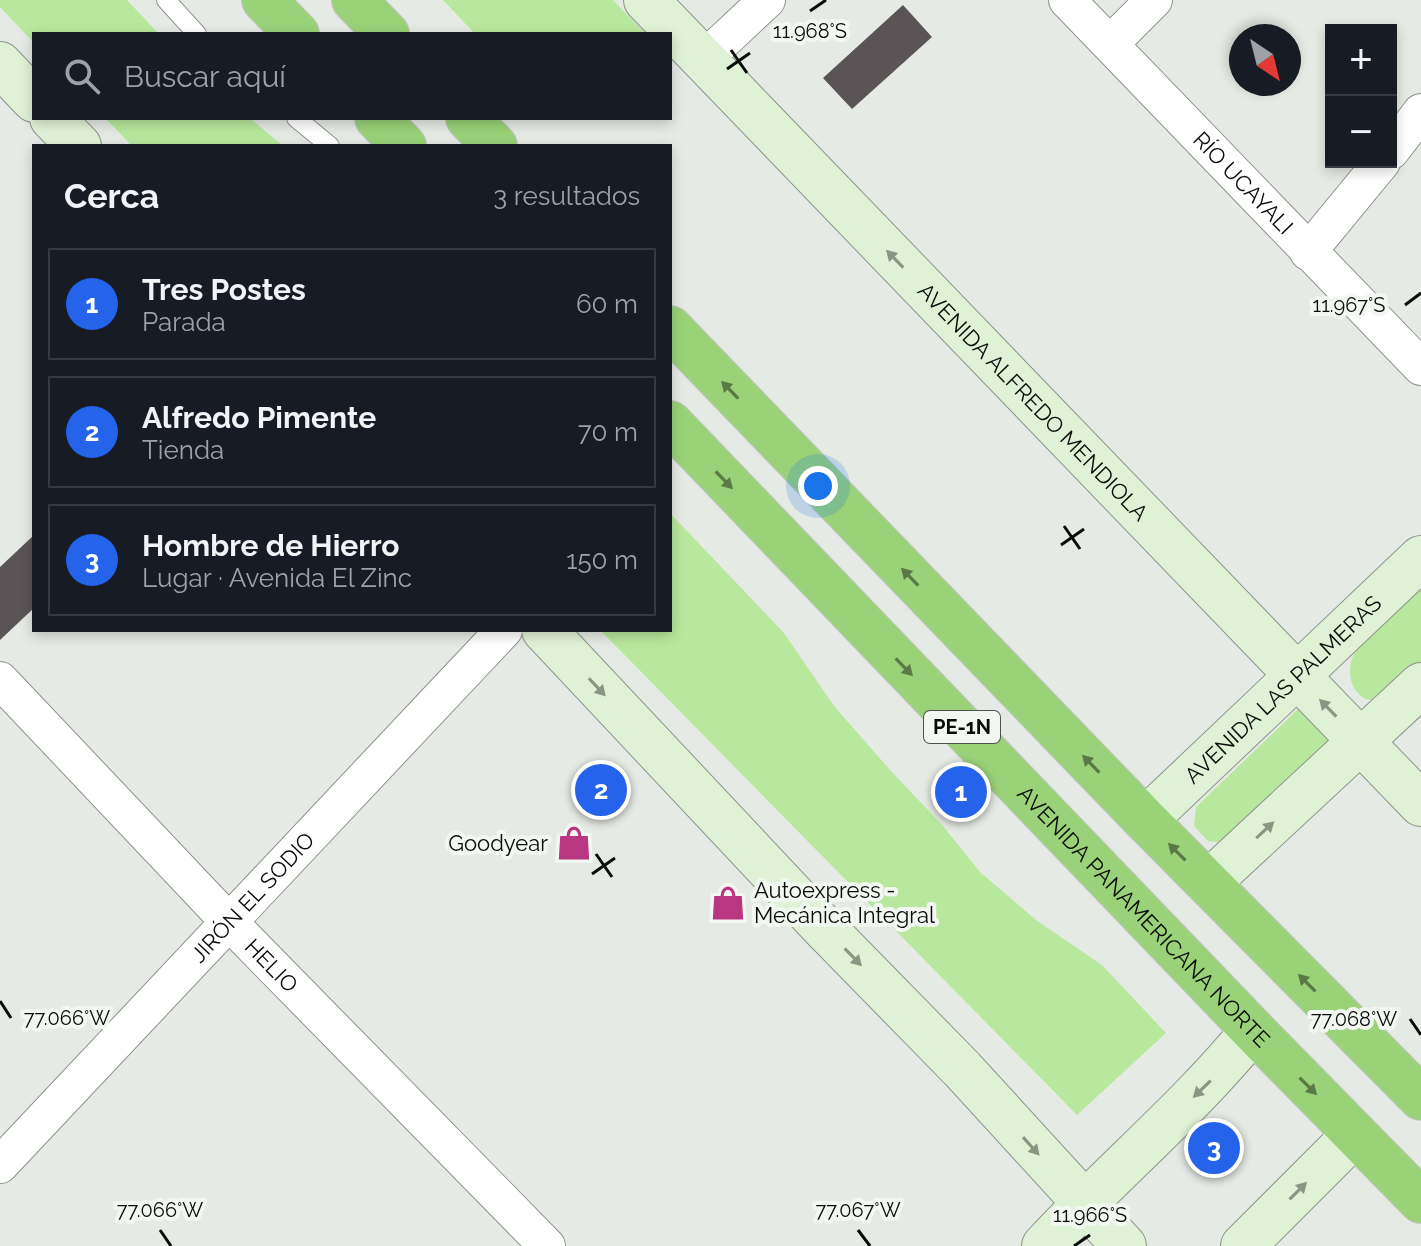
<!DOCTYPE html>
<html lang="es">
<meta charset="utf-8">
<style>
body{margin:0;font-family:Raleway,sans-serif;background:#20242c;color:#f1f3f6}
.controls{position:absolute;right:24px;top:24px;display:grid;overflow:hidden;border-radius:0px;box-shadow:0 4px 12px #0003}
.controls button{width:72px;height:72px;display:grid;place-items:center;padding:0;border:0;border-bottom:2px solid #363941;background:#171b24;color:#f1f3f6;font:40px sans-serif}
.compass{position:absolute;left:1229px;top:24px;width:72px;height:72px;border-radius:50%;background:#171b24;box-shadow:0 4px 12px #0003;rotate:145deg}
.you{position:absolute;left:818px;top:486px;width:28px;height:28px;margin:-20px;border:6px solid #fff;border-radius:50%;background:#1a73e8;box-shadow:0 0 0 12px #1a73e833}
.badge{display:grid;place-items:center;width:52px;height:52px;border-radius:50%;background:#2563eb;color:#fff;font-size:26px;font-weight:700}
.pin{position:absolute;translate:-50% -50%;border:4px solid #fff;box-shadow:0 2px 8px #0006}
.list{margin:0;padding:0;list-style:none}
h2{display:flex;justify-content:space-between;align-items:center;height:104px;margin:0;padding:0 32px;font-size:34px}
h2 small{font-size:26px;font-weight:400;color:#9ea1a6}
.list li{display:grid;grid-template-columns:52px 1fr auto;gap:24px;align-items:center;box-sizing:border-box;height:112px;margin:0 16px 16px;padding:0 16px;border:2px solid #363941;border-radius:0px}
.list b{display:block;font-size:30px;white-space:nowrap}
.list p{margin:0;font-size:26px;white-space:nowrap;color:#9ea1a6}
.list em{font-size:26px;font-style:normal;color:#9ea1a6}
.icon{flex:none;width:44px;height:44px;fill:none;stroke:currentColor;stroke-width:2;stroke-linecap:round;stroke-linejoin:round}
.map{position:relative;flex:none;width:1421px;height:1246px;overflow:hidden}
.search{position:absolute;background:#171b24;box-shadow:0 4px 12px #0003;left:32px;top:32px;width:640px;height:88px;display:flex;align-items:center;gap:20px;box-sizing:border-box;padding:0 28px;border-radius:0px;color:#9ea1a6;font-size:30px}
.panel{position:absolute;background:#171b24;box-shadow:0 4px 12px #0003;left:32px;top:144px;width:640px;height:488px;border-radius:0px}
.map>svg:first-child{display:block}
.green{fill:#b8e89d}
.building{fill:#5a5456}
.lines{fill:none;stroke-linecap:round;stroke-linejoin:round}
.service-casing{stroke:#8f938d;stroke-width:20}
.minor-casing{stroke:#8f938d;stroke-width:38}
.secondary-casing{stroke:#8f938d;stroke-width:46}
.motorway-casing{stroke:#c4c5c4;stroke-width:46}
.service{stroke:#fff;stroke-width:18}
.minor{stroke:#fff;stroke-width:36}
.secondary{stroke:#e0f2d6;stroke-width:44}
.motorway{stroke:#99d278;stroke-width:44}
.oneway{fill:#8a9684}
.oneway2{fill:#597946}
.ticks{fill:none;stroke:#0a0c0a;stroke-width:3}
.labels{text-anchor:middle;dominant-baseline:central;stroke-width:8;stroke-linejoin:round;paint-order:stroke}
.shield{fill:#f3f7f1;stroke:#50524f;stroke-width:2}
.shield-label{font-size:20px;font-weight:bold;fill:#0a0c0a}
.street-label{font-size:22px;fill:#0a0c0a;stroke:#f3f7f1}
.poi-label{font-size:22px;fill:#0a0c0a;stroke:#f3f7f1;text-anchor:end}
.ticks-label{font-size:20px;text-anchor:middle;fill:#0a0c0a;stroke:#f3f7f1;stroke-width:8;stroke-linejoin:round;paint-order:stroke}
</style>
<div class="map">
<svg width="1421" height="1246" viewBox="0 0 1421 1246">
<rect width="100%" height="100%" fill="#e6eae4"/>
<path class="green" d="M0,0H127L159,34H34V43L0,7Z
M443,0H613L646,34H475Z
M105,118H250L283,146H132Z
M670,513L784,633L834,706L890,770L943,826L980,872L1036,920L1102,965L1166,1033L1077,1115L600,630H670Z
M1421,587V676C1410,683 1395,696 1383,699C1355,707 1343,675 1354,654C1361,640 1407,601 1421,587Z
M1315,705L1334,747L1223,843L1208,841L1194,826L1196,807L1298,709Z"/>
<path class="building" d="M903,5L932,37L852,109L823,78Z
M34,535V608L0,640V567Z"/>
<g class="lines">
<g class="service-casing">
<path id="service" d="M166,0L197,34
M296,118L330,146"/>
</g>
<g class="minor-casing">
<g id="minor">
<path id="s1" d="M1067,0L1421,367"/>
<path d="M1110,44L1154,0"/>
<path d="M703,60L767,0"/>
<path d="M1391,151L1421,112"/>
<path d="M1308,252L1382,162"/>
<path id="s2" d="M0,680L230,923L547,1246"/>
<path id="s3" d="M0,1165L504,630"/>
</g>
</g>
<g class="secondary-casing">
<g id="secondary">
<path id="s4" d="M646,0L1421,804"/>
<path d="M0,64L34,100"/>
<path d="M52,118L79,146"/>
<path d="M544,630L823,927L962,1069L1124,1246"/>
<path id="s5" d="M1145,820L1421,558"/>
<path d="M1208,883L1421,685"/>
<path d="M1044,1246C1112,1172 1190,1108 1253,1030"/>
<path d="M1243,1246L1355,1134"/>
</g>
</g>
<g class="motorway-casing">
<g id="motorway">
<path d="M264,0L297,34"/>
<path d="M354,0L387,34"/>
<path d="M377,118L404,146"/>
<path d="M468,118L495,146"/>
<path d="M670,328L1145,820L1421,1098"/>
<path id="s6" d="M670,423L1253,1030L1421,1201"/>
</g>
</g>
<use href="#service" class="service"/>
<use href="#minor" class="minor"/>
<use href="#secondary" class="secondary"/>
<use href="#motorway" class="motorway"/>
</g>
<defs><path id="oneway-solid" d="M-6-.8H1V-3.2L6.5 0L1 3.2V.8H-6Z" transform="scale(2)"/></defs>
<g class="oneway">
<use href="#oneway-solid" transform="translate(895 259) rotate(-134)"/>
<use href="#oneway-solid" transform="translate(597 687) rotate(47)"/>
<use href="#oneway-solid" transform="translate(1328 708) rotate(-134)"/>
<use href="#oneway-solid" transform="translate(1265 830) rotate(-43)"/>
<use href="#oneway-solid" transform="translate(853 957) rotate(46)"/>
<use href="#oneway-solid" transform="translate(1202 1089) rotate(136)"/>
<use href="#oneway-solid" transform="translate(1031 1146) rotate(48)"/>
<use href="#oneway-solid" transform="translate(1298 1191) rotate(-45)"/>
</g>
<g class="oneway2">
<use href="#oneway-solid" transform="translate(730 390) rotate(-134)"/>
<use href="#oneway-solid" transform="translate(724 480) rotate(46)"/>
<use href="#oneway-solid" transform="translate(910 577) rotate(-134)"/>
<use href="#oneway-solid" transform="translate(904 667) rotate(46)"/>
<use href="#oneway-solid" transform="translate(1091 764) rotate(-134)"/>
<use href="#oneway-solid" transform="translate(1177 852) rotate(-135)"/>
<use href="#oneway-solid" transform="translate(1307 983) rotate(-135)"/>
<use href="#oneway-solid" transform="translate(1308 1086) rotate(45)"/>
</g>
<path class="ticks" d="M810,11L826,0M731,50L747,73M727,69L750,53M1405,305L1421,293M1064,526L1080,549M1061,545L1084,529M596,854L612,877M592,874L615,858M0,1001L11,1018M1410,1019L1421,1035M160,1230L171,1246M858,1230L870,1246M1074,1246L1090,1235"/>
<defs>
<g id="shop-bare" transform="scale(2.76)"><path d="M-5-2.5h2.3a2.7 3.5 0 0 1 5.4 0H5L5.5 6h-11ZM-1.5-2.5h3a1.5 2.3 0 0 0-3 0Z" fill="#b93781" stroke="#f3f7f1" stroke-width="2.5" paint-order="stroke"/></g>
</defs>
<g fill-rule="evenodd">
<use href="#shop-bare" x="574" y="843"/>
<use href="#shop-bare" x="728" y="903"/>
</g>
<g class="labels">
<rect class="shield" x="924" y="711" width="76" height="32" rx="6"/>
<g class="shield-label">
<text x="962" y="727">PE-1N</text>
</g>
<g class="street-label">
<text stroke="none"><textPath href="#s1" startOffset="254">RÍO UCAYALI</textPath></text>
<text stroke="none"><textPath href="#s4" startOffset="558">AVENIDA ALFREDO MENDIOLA</textPath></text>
<text stroke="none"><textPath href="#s5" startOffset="190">AVENIDA LAS PALMERAS</textPath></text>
<text stroke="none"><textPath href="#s3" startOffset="368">JIRÓN EL SODIO</textPath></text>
<text stroke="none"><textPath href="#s6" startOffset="684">AVENIDA PANAMERICANA NORTE</textPath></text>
<text stroke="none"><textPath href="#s2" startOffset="394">HELIO</textPath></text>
</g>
<g class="poi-label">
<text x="548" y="843">Goodyear</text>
<text x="754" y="890" text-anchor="start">Autoexpress -<tspan x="754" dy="25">Mecánica Integral</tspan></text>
</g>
</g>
<g class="ticks-label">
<text x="810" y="38">11.968°S</text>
<text x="1349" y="312">11.967°S</text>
<text x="67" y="1025">77.066°W</text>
<text x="1354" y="1026">77.068°W</text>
<text x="160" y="1217">77.066°W</text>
<text x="858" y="1217">77.067°W</text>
<text x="1090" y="1222">11.966°S</text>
</g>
</svg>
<div class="controls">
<button>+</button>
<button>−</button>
</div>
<svg class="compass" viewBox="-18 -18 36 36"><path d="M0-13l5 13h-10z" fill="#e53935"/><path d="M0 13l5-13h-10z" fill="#9ea1a6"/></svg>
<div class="you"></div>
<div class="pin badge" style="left:961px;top:792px">1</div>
<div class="pin badge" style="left:601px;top:790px">2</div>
<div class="pin badge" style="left:1214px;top:1148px">3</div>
<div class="search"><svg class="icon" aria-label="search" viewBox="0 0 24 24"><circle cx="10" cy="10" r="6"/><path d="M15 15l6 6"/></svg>Buscar aquí</div>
<section class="panel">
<h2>Cerca<small>3 resultados</small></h2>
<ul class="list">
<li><span class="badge">1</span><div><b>Tres Postes</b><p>Parada</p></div><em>60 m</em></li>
<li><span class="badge">2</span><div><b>Alfredo Pimente</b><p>Tienda</p></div><em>70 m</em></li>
<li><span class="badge">3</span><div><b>Hombre de Hierro</b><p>Lugar · Avenida El Zinc</p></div><em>150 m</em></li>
</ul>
</section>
</div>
